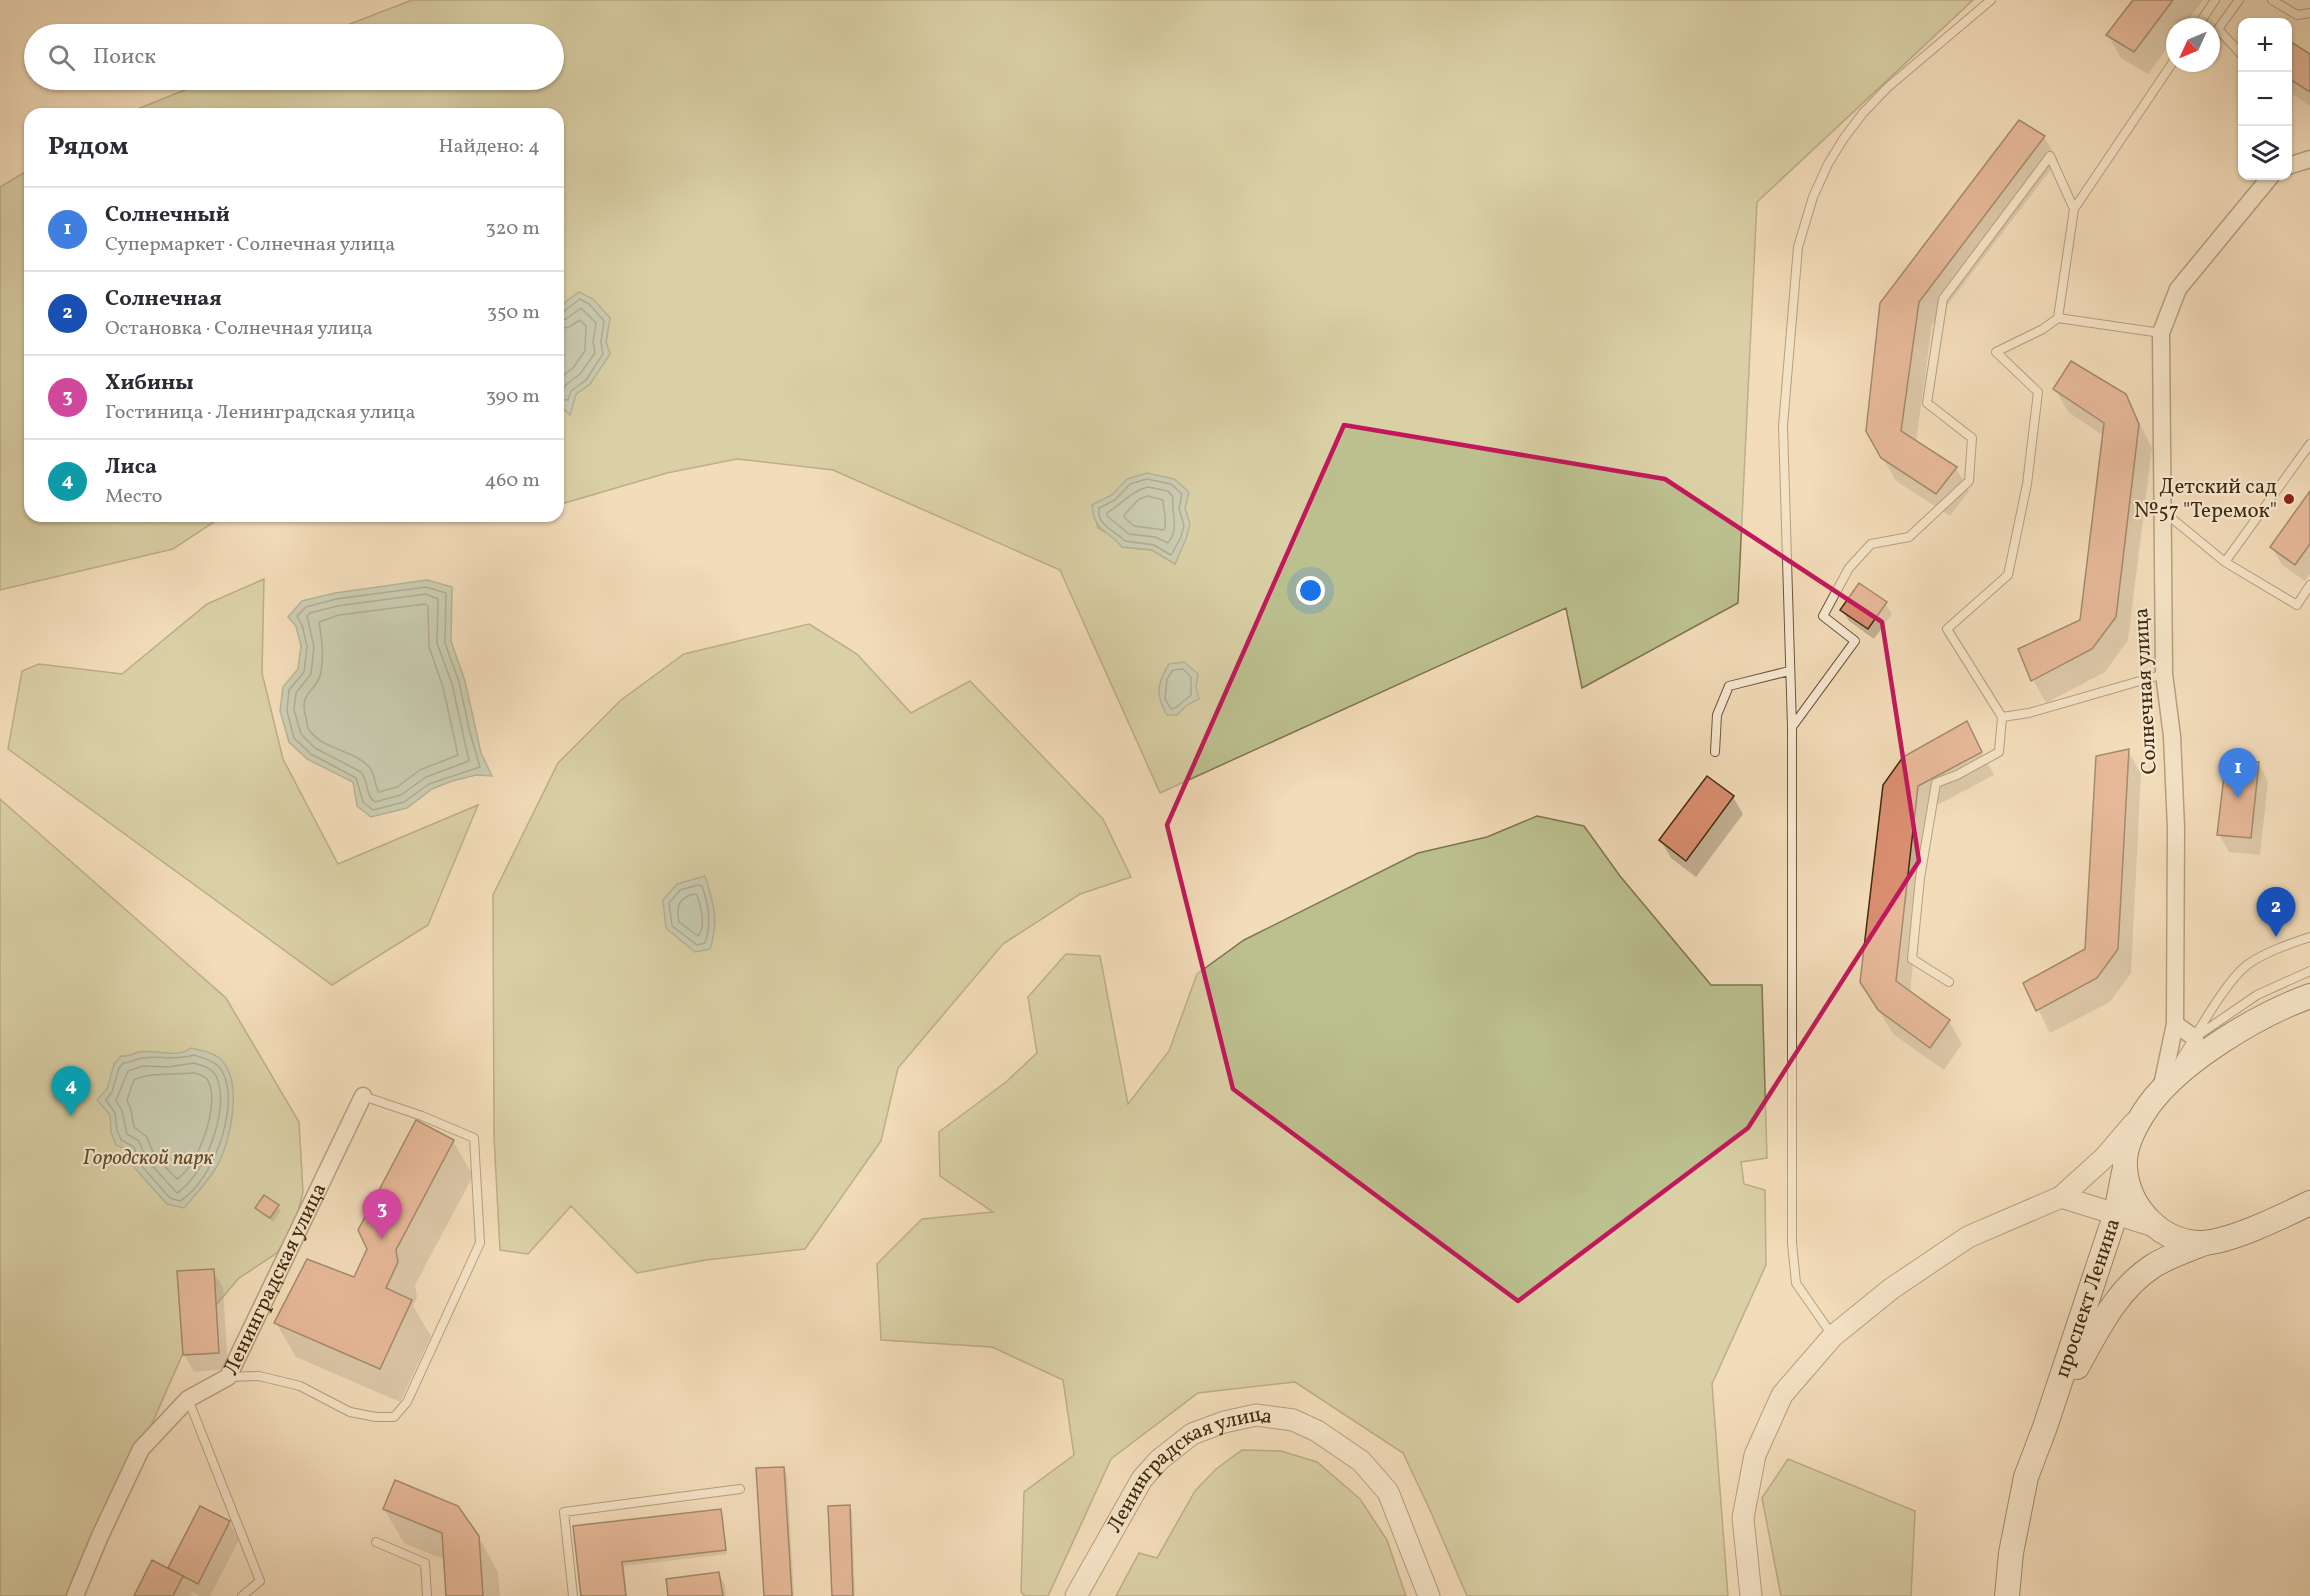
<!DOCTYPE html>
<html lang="ru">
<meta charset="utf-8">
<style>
body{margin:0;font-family:Vollkorn,serif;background:#f7f7f7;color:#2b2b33}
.controls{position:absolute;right:18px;top:18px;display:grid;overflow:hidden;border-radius:12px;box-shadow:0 2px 4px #0004}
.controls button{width:54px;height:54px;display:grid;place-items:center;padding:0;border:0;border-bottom:2px solid #e1e1e2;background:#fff;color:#2b2b33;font:30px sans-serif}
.compass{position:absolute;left:2166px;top:18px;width:54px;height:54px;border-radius:50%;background:#fff;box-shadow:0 2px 4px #0004;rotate:226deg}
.you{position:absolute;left:1311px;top:591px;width:21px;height:21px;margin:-15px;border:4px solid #fff;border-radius:50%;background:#1a73e8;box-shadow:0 0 0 9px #1a73e833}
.badge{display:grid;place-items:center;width:39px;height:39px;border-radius:50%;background:#d93025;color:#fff;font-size:20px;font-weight:700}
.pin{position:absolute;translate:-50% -50px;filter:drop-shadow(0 2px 3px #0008)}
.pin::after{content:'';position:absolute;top:32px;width:21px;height:18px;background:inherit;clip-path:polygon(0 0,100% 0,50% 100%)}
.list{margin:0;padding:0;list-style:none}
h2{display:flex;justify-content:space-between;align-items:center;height:78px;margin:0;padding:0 24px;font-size:26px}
h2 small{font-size:20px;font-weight:400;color:#7c7c81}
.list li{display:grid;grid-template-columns:39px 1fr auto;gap:18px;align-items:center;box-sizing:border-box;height:84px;padding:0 24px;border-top:2px solid #e1e1e2}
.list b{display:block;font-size:22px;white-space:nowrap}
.list p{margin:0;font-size:20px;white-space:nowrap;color:#7c7c81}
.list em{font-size:20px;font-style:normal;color:#7c7c81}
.icon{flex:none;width:33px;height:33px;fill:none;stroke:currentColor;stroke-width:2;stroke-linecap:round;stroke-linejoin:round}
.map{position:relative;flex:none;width:2310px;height:1596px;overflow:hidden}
.search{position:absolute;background:#fff;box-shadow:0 2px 4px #0004;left:24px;top:24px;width:540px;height:66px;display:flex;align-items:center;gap:15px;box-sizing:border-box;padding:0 21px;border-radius:33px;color:#7c7c81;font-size:22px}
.panel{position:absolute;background:#fff;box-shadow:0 2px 4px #0004;left:24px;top:108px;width:540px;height:414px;border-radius:18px}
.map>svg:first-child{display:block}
.green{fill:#bcc08f;stroke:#7e754e;stroke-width:1.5;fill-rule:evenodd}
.water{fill:#9bbcae;stroke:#77826e;stroke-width:1.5}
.shadow{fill:#0003}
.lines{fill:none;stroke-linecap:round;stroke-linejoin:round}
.shore{stroke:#6e735e;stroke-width:1.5}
.building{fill:#da8e71;stroke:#402a0e;stroke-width:1.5}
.service-casing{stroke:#6d5639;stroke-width:10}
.minor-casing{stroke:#6d5639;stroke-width:19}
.tertiary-casing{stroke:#6d5639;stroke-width:23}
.secondary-casing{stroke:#402a0e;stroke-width:26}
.service{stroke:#f7e8d2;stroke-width:8}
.minor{stroke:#f7e8d2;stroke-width:16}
.tertiary{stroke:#f7e8d2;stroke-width:21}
.secondary{stroke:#f7e8d2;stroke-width:24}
.marked{fill:none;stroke:#c2185b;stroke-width:4.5;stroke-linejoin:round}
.poi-dot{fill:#8f2418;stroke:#f7e8d2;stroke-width:2}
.labels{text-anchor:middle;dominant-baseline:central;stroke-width:4.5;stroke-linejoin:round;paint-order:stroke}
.poi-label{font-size:21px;fill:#402a0e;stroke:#f7e8d2;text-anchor:end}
.street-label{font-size:21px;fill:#402a0e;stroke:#f7e8d2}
.park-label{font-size:21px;font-style:italic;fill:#5f502e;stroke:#f7e8d2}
</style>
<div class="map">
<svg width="2310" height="1596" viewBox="0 0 2310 1596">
<rect width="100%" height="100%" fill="#f3dcba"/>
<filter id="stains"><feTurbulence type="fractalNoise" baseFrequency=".00333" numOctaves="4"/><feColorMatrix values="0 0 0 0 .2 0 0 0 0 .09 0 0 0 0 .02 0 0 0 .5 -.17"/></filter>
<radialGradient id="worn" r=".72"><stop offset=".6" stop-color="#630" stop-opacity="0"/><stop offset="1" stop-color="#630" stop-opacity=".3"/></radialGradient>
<path class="green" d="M412,0H1973L1757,202L1738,603L1582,688L1566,608L1160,793L1060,570L833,470L737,459L667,473L558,505V403L570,414L576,394L590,384L610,354L606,342L610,318L579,292L558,308V114H125L210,80H554V34H324ZM1112,495L1185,508C1193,535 1183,540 1175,564L1152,550L1122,547L1114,537L1098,528L1092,505Z
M30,169V516H223L173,549L0,590V187Z
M264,579L262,673L283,759L338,864L478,805L428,925L332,985L8,749L22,671L39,664L122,674L207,604Z
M809,624L857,654L911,713L970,681L1103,819L1131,877L1080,894L1003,944L898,1068L881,1141L805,1249L706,1260L637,1273L571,1206L528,1254L500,1250L494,1137L493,895L558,763L621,700L684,654Z
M0,799L226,998L299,1122L303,1192L295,1224L277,1253L239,1278L192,1333L76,1596H0Z
M1537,816L1584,826L1620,876L1711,985H1762L1767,1158L1741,1162L1744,1184L1765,1190L1766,1265L1712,1384L1728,1596H1467L1430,1510L1403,1453L1295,1382L1198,1393L1111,1459L1048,1596H1025L1021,1592L1024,1492L1074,1455L1063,1380L992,1347L881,1340L877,1264L922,1219L993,1212L940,1176L939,1132L1006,1082L1037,1053L1028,997L1066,954L1100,956L1128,1104L1169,1051L1197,974L1244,940L1418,853L1487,837Z
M1242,1450L1281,1451L1317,1462L1360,1499L1387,1540L1406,1596H1116L1139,1553L1157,1558L1195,1491L1216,1469Z
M1788,1459L1915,1511L1911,1596H1781L1762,1498Z"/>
<path class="water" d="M579,292L593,299L610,318L606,342L610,354L590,384L576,394L570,415L558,403V308Z
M1147,473L1174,479L1189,492L1185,508L1190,524L1186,539L1175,564L1152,550L1122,547C1107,529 1094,532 1092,505L1112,495L1127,479Z
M427,580L452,587L451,641L465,681L481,753L492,776L476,775L452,781L432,789L407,808L371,817L357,806L353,782L307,759L289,742L280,711L283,687L298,669L301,646L296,626L288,617L302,601L335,593Z
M1184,662L1198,674L1196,687L1199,699L1187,705L1177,715H1167C1155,694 1157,684 1169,664Z
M705,876C714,904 719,921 710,949L695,952L666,928L663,900L677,884Z
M191,1048C199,1050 211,1052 218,1057C245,1078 231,1142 216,1168C207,1182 195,1195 184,1208L167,1204L133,1166L129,1150L116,1145L111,1132L110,1115L97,1100L107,1089L114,1064L121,1056C129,1057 132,1054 139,1052C155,1049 177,1059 191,1048Z"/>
<path class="shadow" d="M2135,0H2203L2183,27H2175V37L2148,74L2121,58L2108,35Z
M2288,41L2310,56V106L2288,91Z
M2020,122L2044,137L2058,160L1932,325L1916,442L1956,468L1969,491L1950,516L1896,481L1867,430L1881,303Z
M2055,389L2125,395L2152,448L2128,640L2105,672L2046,703L2033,680L2081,621L2104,436L2068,412Z
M2310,494V574L2305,581L2282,565L2272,547Z
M1885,603L1892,614L1874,639L1849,621L1842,610Z
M1966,723L1994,775L1930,809L1910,993L1949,1021L1962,1044L1944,1070L1893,1034L1876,1006L1905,758Z
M2128,751L2141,774L2131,973L2110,1002L2050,1033L2025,983L2086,950Z
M2258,763L2268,781L2260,855L2229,852L2219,834Z
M1733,797L1743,814L1696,877L1671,858L1661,841Z
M453,1141L473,1176L415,1285L417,1297L413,1306L431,1336L400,1402L296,1357L276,1323L355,1279L369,1249Z
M278,1206L281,1211L273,1222L260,1213L257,1208Z
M213,1271L223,1288L228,1369L194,1372L184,1354Z
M784,1468L787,1474L794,1596H766Z
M849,1506L852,1511L855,1596H834Z
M200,1508L229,1522L239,1540L210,1596H200L190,1591L193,1596H136L169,1570Z
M384,1509L478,1536L498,1572L500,1596H448L445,1560L404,1543Z
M720,1510L723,1515L727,1554L624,1566L627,1596H582L574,1527Z
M718,1573L725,1585L726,1596H670Z"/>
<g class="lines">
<path class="shore" d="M558,312H563L580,299L589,304L604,321L601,342L603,354L586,380L571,391L568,400L558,399
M558,320L566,319L581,308L596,323L593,342L595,353L580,374L567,384L562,391H558
M558,329L569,327L580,320L586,326L585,351L573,368L558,380
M1147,479L1171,484L1182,494L1179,509L1184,525L1181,537L1171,555L1154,545L1125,541C1115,531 1096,525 1099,508L1115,500L1130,484Z
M1148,487L1168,491L1173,497C1171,514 1180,528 1168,543L1155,537L1129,534L1107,516V513C1122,504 1131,491 1148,487Z
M1148,496L1163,500C1163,509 1168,523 1164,530L1134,526L1124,517L1125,514L1139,499Z
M426,587L446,593L445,643L459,682L470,733L480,767L429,784L404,802L373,810L363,802L356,778L311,754L294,738L287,711L289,690L304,672L307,646L302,625L297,616L306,607L336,599Z
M426,594L438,599L437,643L452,684L469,761L426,777L401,795L375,802C365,795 369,782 361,772L315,748L301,734L294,710L296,693L311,674L314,647L307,616L310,613L337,606Z
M425,604L428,606L429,647L443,687L458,755L420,770L397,787L379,792C374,785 376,775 369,767C354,750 324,750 310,731C307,728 307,722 306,718C298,690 317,693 321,672C324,654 322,640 319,622L339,615Z
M1183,669L1191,677V695L1175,708L1171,709L1165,699L1167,679L1173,670Z
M698,885L702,886C709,905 712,924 705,943L697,945L672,926L669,903L680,890Z
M694,894L697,895C701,907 706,927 698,936L679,922C676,907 678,898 694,894Z
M194,1055C206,1059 219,1062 224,1075C239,1110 212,1182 180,1201L170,1198L139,1163L134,1147L121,1140L117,1130L115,1113L106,1100L112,1092L119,1068L123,1063C131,1063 135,1059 142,1058C159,1055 175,1061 194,1055Z
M194,1063C203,1066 213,1068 217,1078C230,1109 205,1175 177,1193L146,1159L139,1141L127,1134L122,1111L116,1100L128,1071L143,1066L168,1067Z
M194,1073C199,1074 203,1075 207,1079C222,1102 198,1166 177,1179L154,1155L147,1137L134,1127L131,1110L127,1100L134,1080C149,1072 175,1075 194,1073Z"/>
</g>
<path class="building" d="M2133,0H2173L2134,52L2106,35Z
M2288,40L2310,54V92L2288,78Z
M2019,120L2045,136L1919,302L1901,431L1957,467L1936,494L1881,458L1866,431L1880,303Z
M2071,361L2126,394L2139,424L2116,617L2092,649L2031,681L2018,649L2080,620L2104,423L2053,389Z
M2310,491V544L2295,565L2270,547Z
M1859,583L1887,602L1868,629L1840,610Z
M1967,721L1982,752L1918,786L1896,981L1950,1020L1930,1048L1878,1010L1860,982L1883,785L1903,757Z
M2129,749L2118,949L2097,978L2036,1011L2023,983L2085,949L2096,756Z
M2226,759L2259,762L2251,838L2217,835Z
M1707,776L1734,796L1686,861L1659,840Z
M416,1120L454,1140L396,1250L398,1262L386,1288L412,1300L380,1369L274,1323L307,1259L354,1277L367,1249L358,1230Z
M264,1195L279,1205L270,1218L255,1208Z
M214,1269L219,1353L183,1355L177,1271Z
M784,1467L792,1596H764L756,1468Z
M395,1480L458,1506L479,1536L483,1596H446L442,1533L383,1509Z
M850,1505L853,1596H832L828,1506Z
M200,1506L230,1521L198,1584L168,1568Z
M721,1509L726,1550L622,1562L626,1596H581L573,1526Z
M152,1560L183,1576L173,1596H134Z
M719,1572L723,1596H668L666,1579Z"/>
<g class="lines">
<g class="service-casing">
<path id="service" d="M2239,0L2218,29L2242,55
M2272,0L2297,15L2310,13
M2197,27L2215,0
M2058,318L2161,333
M2164,512L2225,562L2297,605L2310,585
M2225,562L2310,444
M2002,717L1947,629L2008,575L2027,484L2038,392L1996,352L2043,329L2058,318L2074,209L2175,59
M1792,727L1855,641L1823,616L1849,568L1871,544L1909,537L1969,481L1972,438L1927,403L1943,299L2050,156L2074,209
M1715,752L1717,715L1729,686L1789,671
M1949,982L1912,959L1920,878L1936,783L1957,775L1999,752L2002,717L2029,713L2164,674
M2200,1034L2257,995L2310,971
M2180,1060C2197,1035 2224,983 2247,965C2265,952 2289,944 2310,937
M1832,1335L1796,1283L1792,1243V727L1783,426L1798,247L1813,197L1828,164L1844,138L1863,113L1888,87L1991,0
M228,1377L259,1376L300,1386L350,1412L376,1417H394L407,1402L480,1243L474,1138L422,1116L363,1096
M188,1399L260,1581L242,1596
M376,1542L425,1563L427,1596
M573,1596L564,1512L740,1489"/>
</g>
<g class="minor-casing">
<g id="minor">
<path d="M2288,166L2310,159"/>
<path d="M2175,1024L2195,1038"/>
<path d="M2161,1090L2175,1024L2176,828L2172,736L2164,674L2161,333L2178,289L2271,176"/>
<path id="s1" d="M75,1596L100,1536L141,1449L188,1399L228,1377L363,1096"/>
</g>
</g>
<g class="tertiary-casing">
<g id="tertiary">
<path d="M2061,1197L2154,1226"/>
<path id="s2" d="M1076,1596L1142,1479L1159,1460L1192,1434L1224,1422L1256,1415L1293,1420L1317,1431L1361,1461L1388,1492L1429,1596"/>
<path d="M1751,1596L1743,1518L1755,1455L1782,1395L1833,1336L1891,1289L1968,1237L2061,1197L2105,1157L2134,1123"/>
</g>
</g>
<g class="secondary-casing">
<g id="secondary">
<path d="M2310,996C2258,1015 2182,1060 2149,1105C2137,1122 2123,1146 2125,1168C2128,1208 2162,1244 2203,1243C2233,1241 2283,1216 2310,1203"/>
<path d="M2077,1367C2097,1331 2117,1289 2153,1266C2169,1256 2187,1250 2205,1243"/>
<path id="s3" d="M2007,1596L2011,1553L2026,1477L2045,1427L2116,1213L2124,1172"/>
</g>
</g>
<use href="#service" class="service"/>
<use href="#minor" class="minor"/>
<use href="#tertiary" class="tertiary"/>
<use href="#secondary" class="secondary"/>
</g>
<path d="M0 0H2310V1596H0ZM1344,425L1665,479L1882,622L1919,861L1748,1128L1518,1301L1233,1089L1167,825Z" fill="#f3dcba" fill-opacity=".55" fill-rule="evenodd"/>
<path class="marked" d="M1344,425L1665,479L1882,622L1919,861L1748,1128L1518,1301L1233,1089L1167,825Z"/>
<circle class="poi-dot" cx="2289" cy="499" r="6"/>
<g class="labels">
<g class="poi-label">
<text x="2277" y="487">Детский сад<tspan x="2277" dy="24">№57 "Теремок"</tspan></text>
</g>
<g class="street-label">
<text transform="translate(2146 691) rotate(-93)">Солнечная улица</text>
<text stroke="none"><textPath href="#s1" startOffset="384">Ленинградская улица</textPath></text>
<text stroke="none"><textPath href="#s3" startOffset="310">проспект Ленина</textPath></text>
<text stroke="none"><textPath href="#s2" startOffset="180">Ленинградская улица</textPath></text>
</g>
<g class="park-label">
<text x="148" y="1158">Городской парк</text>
</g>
</g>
<rect width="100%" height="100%" filter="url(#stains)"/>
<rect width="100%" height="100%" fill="url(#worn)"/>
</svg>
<div class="controls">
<button>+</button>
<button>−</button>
<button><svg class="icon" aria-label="layers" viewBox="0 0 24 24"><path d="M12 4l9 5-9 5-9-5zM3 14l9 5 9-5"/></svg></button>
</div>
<svg class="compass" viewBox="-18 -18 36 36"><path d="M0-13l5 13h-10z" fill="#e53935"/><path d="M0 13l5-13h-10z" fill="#7c7c81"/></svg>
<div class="you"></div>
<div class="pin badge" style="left:2238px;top:798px;background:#3f7fe0">1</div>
<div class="pin badge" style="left:2276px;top:937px;background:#1a4fb4">2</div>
<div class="pin badge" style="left:382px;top:1239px;background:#d1479c">3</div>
<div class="pin badge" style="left:71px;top:1116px;background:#0f9aa8">4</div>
<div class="search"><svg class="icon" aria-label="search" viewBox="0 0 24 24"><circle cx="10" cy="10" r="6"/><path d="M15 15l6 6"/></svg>Поиск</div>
<section class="panel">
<h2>Рядом<small>Найдено: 4</small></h2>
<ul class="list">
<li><span class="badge" style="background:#3f7fe0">1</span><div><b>Солнечный</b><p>Супермаркет · Солнечная улица</p></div><em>320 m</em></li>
<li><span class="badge" style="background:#1a4fb4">2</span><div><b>Солнечная</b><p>Остановка · Солнечная улица</p></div><em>350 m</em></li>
<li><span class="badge" style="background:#d1479c">3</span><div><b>Хибины</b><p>Гостиница · Ленинградская улица</p></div><em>390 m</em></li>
<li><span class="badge" style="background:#0f9aa8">4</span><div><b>Лиса</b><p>Место</p></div><em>460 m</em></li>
</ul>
</section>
</div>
